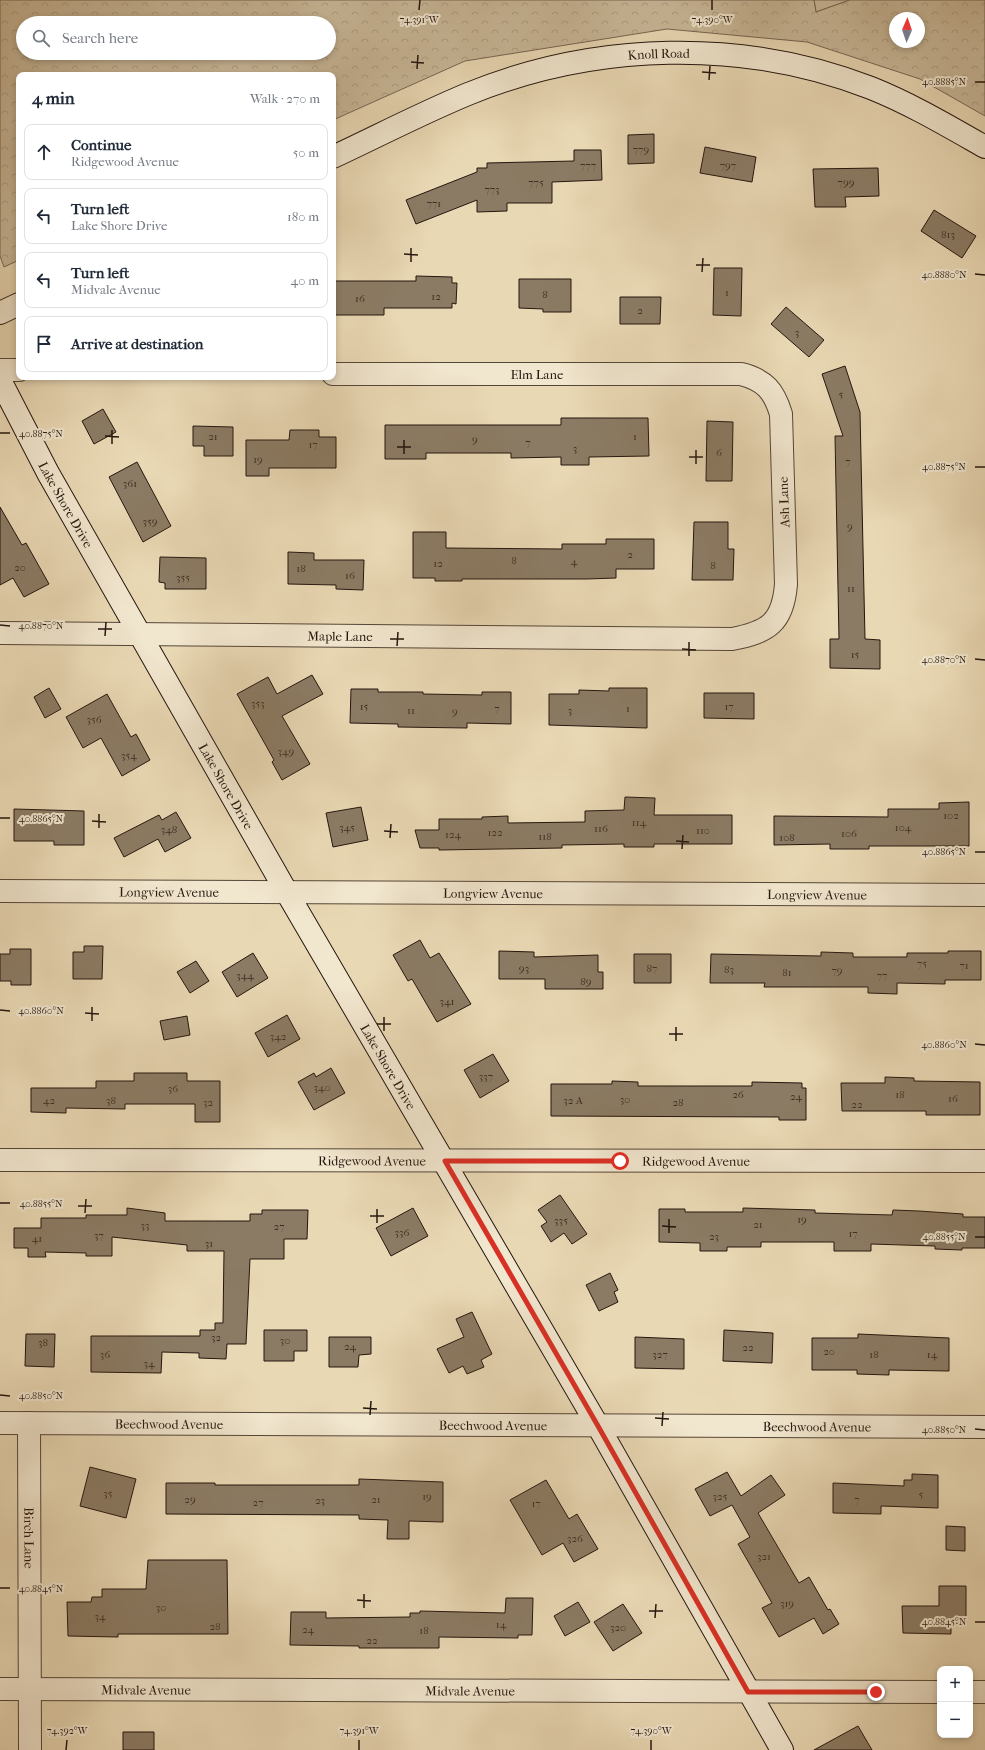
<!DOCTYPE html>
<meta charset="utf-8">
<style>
body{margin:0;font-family:"IM FELL French Canon",serif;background:#f6f6f7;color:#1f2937}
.controls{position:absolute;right:12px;bottom:12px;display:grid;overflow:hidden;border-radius:8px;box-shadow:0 2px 6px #0003}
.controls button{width:36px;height:36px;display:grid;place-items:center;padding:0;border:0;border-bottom:1px solid #e0e1e3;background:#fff;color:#1f2937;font:20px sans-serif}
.compass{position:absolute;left:889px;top:12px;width:36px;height:36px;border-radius:50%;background:#fff;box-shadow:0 2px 6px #0003;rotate:2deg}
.stop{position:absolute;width:12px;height:12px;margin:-9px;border:3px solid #d93025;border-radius:50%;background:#fff}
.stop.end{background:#d93025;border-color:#fff;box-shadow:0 1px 4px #0008}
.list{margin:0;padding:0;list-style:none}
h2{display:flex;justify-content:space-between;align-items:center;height:52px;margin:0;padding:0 16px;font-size:17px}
h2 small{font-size:13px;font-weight:400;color:#747a83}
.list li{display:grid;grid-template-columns:26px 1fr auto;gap:12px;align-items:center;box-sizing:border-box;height:56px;margin:0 8px 8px;padding:0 8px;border:1px solid #e0e1e3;border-radius:8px}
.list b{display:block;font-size:15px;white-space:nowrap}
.list p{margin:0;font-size:13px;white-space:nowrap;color:#747a83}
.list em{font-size:13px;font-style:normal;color:#747a83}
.icon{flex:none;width:22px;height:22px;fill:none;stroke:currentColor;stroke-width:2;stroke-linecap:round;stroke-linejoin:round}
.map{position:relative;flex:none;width:985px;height:1750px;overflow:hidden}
.search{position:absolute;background:#fff;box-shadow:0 2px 6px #0003;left:16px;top:16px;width:320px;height:44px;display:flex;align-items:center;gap:10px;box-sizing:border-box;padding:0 14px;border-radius:22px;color:#747a83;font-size:15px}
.panel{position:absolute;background:#fff;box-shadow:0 2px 6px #0003;left:16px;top:72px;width:320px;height:308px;border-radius:8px}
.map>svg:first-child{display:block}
.green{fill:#c8b798;stroke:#766653}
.forest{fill:url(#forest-crowns);stroke:#766653;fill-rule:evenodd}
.building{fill:#8b7b64;stroke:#25160e}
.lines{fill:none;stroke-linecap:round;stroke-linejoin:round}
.street-casing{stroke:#564638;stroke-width:24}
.secondary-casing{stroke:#25160e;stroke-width:24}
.street{stroke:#f1e6ce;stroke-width:22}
.secondary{stroke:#f1e6ce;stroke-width:22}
.route{stroke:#d93025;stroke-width:5}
.ticks{fill:none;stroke:#25160e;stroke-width:1.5}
.labels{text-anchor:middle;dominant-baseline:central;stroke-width:4;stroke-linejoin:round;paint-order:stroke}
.number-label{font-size:11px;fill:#3e2f24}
.street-label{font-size:13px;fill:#25160e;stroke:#f1e6ce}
.ticks-label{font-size:10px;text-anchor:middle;fill:#25160e;stroke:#f1e6ce;stroke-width:4;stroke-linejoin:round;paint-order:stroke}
</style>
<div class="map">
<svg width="985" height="1750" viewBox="0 0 985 1750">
<defs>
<pattern id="forest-crowns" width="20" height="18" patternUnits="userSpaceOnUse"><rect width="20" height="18" fill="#c8b798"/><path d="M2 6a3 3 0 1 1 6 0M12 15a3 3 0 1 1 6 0" fill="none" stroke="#ac9d82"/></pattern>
</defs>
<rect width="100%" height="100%" fill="#e9d8b4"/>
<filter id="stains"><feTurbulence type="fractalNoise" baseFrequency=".005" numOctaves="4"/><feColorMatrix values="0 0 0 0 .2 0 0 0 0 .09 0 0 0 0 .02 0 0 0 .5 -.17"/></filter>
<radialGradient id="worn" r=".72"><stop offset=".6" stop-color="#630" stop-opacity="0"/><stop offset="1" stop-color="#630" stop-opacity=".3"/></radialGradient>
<path class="green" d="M814,0H850L816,12Z"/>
<path class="forest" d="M0,0H814L816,12L850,0H985V116L920,79L807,42L667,29L465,61L333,120V75H19V260L4,267L0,256ZM895,18H919V42H895ZM23,23H329V53H23Z"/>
<path class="building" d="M654,134V163L628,164V135Z
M705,147L756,157L752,182L700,173Z
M574,150H601L602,180L552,182V203H507V211L477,212V200L416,224L406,200L477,172V168H487V163L574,161Z
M878,168L879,196L845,197L846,207H815L813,169Z
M934,210L976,236L962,258L921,231Z
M714,268H742L741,316L713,315Z
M416,276L452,277V283H457L456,304L452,303V308H384V315H335V281H416Z
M519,279H571V312H543V309L519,308Z
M620,297H661L660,324H620Z
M786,307L824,340L809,357L771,324Z
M845,366L860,412L865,639L880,640V669L830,668V639H839L835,436H843L822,374Z
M103,409L116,432L94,444L82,421Z
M561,418H648L649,456L589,457V465H561V457L511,458V453H426V459H385V425H561Z
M707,421L733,422L732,481H706Z
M193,426L233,427V456H204V446H193Z
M290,430H319V437H336V468H269V476H246V440H289Z
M137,462L171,526L143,542L109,477Z
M0,507L22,545L26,543L49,584L24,597L13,578L0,585Z
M694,522H728V549H734L733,580H692Z
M413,532H446V548L562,549V544H606V539H654V569H616V578L587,579H462V581H435V578H413Z
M288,552L314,553V560H364L363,590L336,589V585L288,584Z
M160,557L206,558V589H165V583L159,582Z
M312,675L323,694L282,716L310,764L282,780L272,762L274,760L237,694L268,677L277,694Z
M49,688L61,709L45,718L34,697Z
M609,688H647V728L549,725V694H579V690L609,691Z
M351,689H378V692H423V694L482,695V692H511V724L467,723V728L398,727V724L350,723Z
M704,693H754V719L704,718Z
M107,694L131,737L136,734L150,760L122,776L101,738L83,748L66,717Z
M625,797L655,798L654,815H732V844H654V847H624V844L562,845V848L439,850V848H420L415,830H439V819H482V817L508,816V823L585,822V811L624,810Z
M969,802V846H869V849H830V844L774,845V816L888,817V809H939V803Z
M361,807L368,840L333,847L326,813Z
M14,809L84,811V845H54V841H14Z
M176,812L191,838L165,852L158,839L124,857L114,838L159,815L162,820Z
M420,940L430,958L439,953L471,1004L437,1022L412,979L408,981L393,955Z
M84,946H103L102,979H73V952H84Z
M10,949H31V985H11V981H0V954H10Z
M499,951L534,952V957L598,955V972H603V989H545V979H499Z
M948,951H981V980H945V984L897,983V994L868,993V987H764L765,983H710L711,954L821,956V952L853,953V957H907V953H948Z
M253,953L268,978L237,997L222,972Z
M634,954H671V983H634Z
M196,961L209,981L190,993L177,972Z
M287,1015L300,1039L268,1057L255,1033Z
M187,1016L190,1035L164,1040L160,1021Z
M493,1054L509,1081L480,1098L464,1070Z
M331,1068L345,1093L314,1110L298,1082L314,1073L316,1077Z
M134,1073H187V1081H220V1122H195V1104H125V1109L66,1108V1113L31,1112V1088H96V1081H134Z
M885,1077L914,1078V1081L980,1082V1115H926V1111H842L841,1083H885Z
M612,1081L638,1082V1086H752V1082L802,1083V1088H806V1120H779V1117L551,1116V1084H612Z
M560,1195L587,1234L572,1244L564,1233L551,1242L541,1226L547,1222L538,1210Z
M127,1208L165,1213V1221H250V1214H262V1210H308L307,1239H284V1259H250L246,1344H227L226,1359L199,1358V1353L162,1352L161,1373L91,1372V1336H200V1330H215V1323H223L224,1251H187V1245L112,1237V1256H86V1253L45,1252L46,1257H28V1248H14V1228H41V1218H86V1215H127Z
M413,1208L428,1236L391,1256L376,1228Z
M743,1208L815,1210V1213L892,1215L893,1210L919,1211L963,1214V1217H985V1248H962V1250L935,1249V1246L871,1244V1251H834V1242H761V1247H727V1251H700V1243L659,1242V1209H685V1212H743Z
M610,1273L618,1290L614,1292L618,1302L599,1311L586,1285Z
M472,1312L492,1354L481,1360L484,1367L467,1374L463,1366L449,1373L437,1349L464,1337L456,1319Z
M264,1330H307V1351H294V1361H264Z
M724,1330L773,1333L772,1363L723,1361Z
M26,1334H55L54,1367L25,1366Z
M858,1334L949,1338V1371L889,1370V1375L857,1374V1370H812V1338H858Z
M329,1337H371V1354L359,1355L358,1367H329Z
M635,1337L684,1339V1369L635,1368Z
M90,1467L136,1479L126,1518L80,1506Z
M727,1472L741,1496L771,1475L785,1495L758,1513L799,1583L809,1577L828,1610L830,1609L839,1624L823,1634L814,1618L779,1637L762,1608L772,1603L738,1544L750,1537L732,1505L710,1516L695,1489Z
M912,1474L938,1475V1508L881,1506V1514L833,1513V1483L904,1486V1480H912Z
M359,1479L443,1482V1522L409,1521V1539H387L388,1520L359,1519V1515L166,1514V1483H215V1485H359Z
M546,1480L569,1519L577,1514L598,1549L574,1562L563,1543L542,1555L510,1500Z
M946,1526L965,1527V1551L946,1550Z
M148,1560H227L228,1634H118V1637L68,1636L67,1602H91L92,1597H102V1589H146Z
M939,1586H966V1624L951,1623V1634L903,1633L902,1606H939Z
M506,1598H533L532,1635H518V1638L439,1637V1648H359V1646L290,1645L291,1612H326V1618L410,1617V1613H420V1611L505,1613Z
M578,1602L590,1622L565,1636L554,1616Z
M623,1604L642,1633L613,1651L594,1622Z
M858,1726L872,1750H814Z
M123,1732H154V1750H123Z"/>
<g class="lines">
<g class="street-casing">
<g id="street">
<path d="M0,370H19"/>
<path id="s1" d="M0,633L732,639C768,632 783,623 786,584L781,414C774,391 765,380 741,374H333"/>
<path id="s2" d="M0,891L985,895"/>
<path id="s3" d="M0,1160L985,1161"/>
<path id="s4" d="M0,1423L985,1427"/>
<path id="s5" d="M29,1423L30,1750"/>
<path id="s6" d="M0,1689L940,1692"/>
<path d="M970,1692H985"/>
</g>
</g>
<g class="secondary-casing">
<g id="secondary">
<path id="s7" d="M333,157C378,136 422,113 468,94C595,42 743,38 871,88C911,104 948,126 985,147"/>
<path d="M0,313L19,304"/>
<path id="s8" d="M0,380L48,473L286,891L598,1426L782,1750"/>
</g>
</g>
<use href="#street" class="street"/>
<use href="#secondary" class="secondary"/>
</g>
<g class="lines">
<path class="route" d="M620,1161H445L598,1426L748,1692H876"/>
</g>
<path class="ticks" d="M419,10L420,0M712,10V0M411,62L424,63M417,69L418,55M702,72L716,73M709,80L710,66M975,82H985M404,254L418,255M411,262V248M696,265H710M702,272L703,258M975,274L985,275M0,433H10M105,436L119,437M112,444V430M397,447H411M404,454V440M689,457H703M696,464V450M975,467H985M0,625L10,626M98,629H112M105,636L106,622M390,639H404M397,646L398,632M682,649L696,650M689,656V642M975,659L985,660M0,818H10M92,821L106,822M99,828V814M384,831L398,832M390,838L391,824M676,841L689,842M682,849L683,835M975,852H985M0,1010L10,1011M85,1013L99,1014M92,1021V1007M377,1024H391M384,1031V1017M669,1034H683M676,1041V1027M975,1044L985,1045M0,1203H10M78,1206H92M85,1213L86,1199M370,1216H384M377,1223V1209M662,1226L676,1227M669,1233V1219M975,1237H985M0,1395L10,1396M363,1408L377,1409M370,1415L371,1401M655,1418L669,1419M662,1426L663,1412M975,1429L985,1430M0,1588H10M357,1600L371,1601M364,1608V1594M649,1611H663M655,1618L656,1604M975,1622H985M66,1750L67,1740M359,1750V1740M651,1750V1740"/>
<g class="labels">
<g class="number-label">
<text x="641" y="149">779</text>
<text x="588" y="165">777</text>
<text x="728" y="165">797</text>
<text x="536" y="182">775</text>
<text x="846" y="182">799</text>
<text x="492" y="189">773</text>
<text x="434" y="203">771</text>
<text x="948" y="234">813</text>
<text x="727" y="292">1</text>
<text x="545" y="294">8</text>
<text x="436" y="296">12</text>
<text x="360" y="298">16</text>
<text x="640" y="310">2</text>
<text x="797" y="332">3</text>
<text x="841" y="394">5</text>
<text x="213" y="436">21</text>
<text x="635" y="436">1</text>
<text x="475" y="439">9</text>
<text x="528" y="442">7</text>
<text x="313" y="444">17</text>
<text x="575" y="448">3</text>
<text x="719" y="452">6</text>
<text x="258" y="459">19</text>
<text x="848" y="461">7</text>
<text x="130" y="483">361</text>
<text x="150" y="521">359</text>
<text x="850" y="526">9</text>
<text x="630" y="554">2</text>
<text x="514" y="560">8</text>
<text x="574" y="561">4</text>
<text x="438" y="563">12</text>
<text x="713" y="565">8</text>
<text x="20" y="567">20</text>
<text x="301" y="568">18</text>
<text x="350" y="575">16</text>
<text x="183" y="577">355</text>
<text x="851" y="588">11</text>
<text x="855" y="654">15</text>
<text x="258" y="703">353</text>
<text x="364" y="706">15</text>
<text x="729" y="706">17</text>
<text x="497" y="708">7</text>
<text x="628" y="708">1</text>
<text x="411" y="710">11</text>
<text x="570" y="710">3</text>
<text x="455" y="711">9</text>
<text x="94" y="719">356</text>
<text x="286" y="751">349</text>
<text x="129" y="755">354</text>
<text x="951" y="815">102</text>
<text x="639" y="822">114</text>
<text x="347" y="827">345</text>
<text x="903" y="827">104</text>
<text x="601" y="828">116</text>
<text x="169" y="829">348</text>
<text x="703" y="830">110</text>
<text x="495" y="832">122</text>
<text x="849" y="833">106</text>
<text x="453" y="834">124</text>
<text x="545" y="836">118</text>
<text x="787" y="837">108</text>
<text x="922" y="963">75</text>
<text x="964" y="965">71</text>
<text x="524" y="968">93</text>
<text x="652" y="968">87</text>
<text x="729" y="969">83</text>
<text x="837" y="970">79</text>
<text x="787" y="972">81</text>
<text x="245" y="975">344</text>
<text x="882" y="975">77</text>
<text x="586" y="981">89</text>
<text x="447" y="1001">341</text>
<text x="278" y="1036">342</text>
<text x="486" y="1076">337</text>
<text x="322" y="1087">340</text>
<text x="173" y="1088">36</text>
<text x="738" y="1094">26</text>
<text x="900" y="1094">18</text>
<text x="796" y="1096">24</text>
<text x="953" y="1098">16</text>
<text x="625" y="1099">30</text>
<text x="49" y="1100">42</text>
<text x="111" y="1100">38</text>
<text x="573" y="1100">32 A</text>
<text x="208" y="1102">32</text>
<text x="678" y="1102">28</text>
<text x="857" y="1104">22</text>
<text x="802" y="1219">19</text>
<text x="561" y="1220">335</text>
<text x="758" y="1224">21</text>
<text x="145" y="1225">33</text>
<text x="279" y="1226">27</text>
<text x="402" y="1232">336</text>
<text x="853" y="1233">17</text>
<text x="99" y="1235">37</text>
<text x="714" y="1236">23</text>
<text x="37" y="1238">41</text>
<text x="209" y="1243">31</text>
<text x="216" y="1337">32</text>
<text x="285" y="1340">30</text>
<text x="43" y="1342">38</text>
<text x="350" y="1346">24</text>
<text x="748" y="1347">22</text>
<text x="829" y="1351">20</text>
<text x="105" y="1354">36</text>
<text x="660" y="1354">327</text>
<text x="874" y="1354">18</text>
<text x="932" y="1354">14</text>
<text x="149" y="1363">34</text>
<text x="108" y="1493">35</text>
<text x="921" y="1494">5</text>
<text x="427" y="1496">19</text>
<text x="720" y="1496">325</text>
<text x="190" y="1499">29</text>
<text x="376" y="1499">21</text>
<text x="857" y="1499">7</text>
<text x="320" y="1500">23</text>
<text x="258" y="1502">27</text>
<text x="536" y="1503">17</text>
<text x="575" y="1538">326</text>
<text x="764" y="1556">321</text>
<text x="787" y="1603">319</text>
<text x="161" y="1607">30</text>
<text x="100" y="1616">34</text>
<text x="501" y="1624">14</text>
<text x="215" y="1626">28</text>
<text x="618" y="1627">320</text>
<text x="308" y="1629">24</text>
<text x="424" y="1630">18</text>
<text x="372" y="1640">22</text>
</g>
<g class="street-label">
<text stroke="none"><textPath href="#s7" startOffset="345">Knoll Road</textPath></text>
<text x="537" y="374">Elm Lane</text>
<text transform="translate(784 502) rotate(-92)">Ash Lane</text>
<text stroke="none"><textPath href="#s8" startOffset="141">Lake Shore Drive</textPath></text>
<text stroke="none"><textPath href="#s1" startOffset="340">Maple Lane</textPath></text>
<text stroke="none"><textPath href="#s8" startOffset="465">Lake Shore Drive</textPath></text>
<text stroke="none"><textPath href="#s2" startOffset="169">Longview Avenue</textPath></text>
<text stroke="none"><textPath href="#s2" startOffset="493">Longview Avenue</textPath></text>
<text stroke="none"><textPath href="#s2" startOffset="817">Longview Avenue</textPath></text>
<text stroke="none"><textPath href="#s8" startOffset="789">Lake Shore Drive</textPath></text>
<text stroke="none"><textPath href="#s3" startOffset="372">Ridgewood Avenue</textPath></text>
<text stroke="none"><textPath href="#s3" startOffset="696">Ridgewood Avenue</textPath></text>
<text stroke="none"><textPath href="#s4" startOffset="169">Beechwood Avenue</textPath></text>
<text stroke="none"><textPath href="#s4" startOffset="493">Beechwood Avenue</textPath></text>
<text stroke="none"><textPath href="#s4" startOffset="817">Beechwood Avenue</textPath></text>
<text stroke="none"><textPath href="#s5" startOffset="115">Birch Lane</textPath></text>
<text stroke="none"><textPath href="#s6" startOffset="146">Midvale Avenue</textPath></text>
<text stroke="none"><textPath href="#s6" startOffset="470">Midvale Avenue</textPath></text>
</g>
</g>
<g class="ticks-label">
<text x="419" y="23">74.391°W</text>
<text x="712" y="23">74.390°W</text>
<text x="944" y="85">40.8885°N</text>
<text x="944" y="278">40.8880°N</text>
<text x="41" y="437">40.8875°N</text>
<text x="944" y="470">40.8875°N</text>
<text x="41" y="629">40.8870°N</text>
<text x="944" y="663">40.8870°N</text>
<text x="41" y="822">40.8865°N</text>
<text x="944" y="855">40.8865°N</text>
<text x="41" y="1014">40.8860°N</text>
<text x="944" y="1048">40.8860°N</text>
<text x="41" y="1207">40.8855°N</text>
<text x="944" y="1240">40.8855°N</text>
<text x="41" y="1399">40.8850°N</text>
<text x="944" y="1433">40.8850°N</text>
<text x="41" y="1592">40.8845°N</text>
<text x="944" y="1625">40.8845°N</text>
<text x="67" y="1734">74.392°W</text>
<text x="359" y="1734">74.391°W</text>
<text x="651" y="1734">74.390°W</text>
</g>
<rect width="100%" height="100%" filter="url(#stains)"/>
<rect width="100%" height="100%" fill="url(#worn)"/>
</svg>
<div class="controls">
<button>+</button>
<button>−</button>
</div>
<svg class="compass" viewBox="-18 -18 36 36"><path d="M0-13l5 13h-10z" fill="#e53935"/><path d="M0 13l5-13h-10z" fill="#747a83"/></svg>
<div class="stop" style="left:620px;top:1161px"></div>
<div class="stop end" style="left:876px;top:1692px"></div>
<div class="search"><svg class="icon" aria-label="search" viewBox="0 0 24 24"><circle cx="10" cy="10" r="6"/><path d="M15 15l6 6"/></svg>Search here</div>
<section class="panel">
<h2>4 min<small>Walk · 270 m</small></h2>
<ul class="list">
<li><svg class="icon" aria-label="ahead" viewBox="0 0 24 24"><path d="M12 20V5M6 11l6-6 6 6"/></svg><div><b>Continue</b><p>Ridgewood Avenue</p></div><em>50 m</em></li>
<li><svg class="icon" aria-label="left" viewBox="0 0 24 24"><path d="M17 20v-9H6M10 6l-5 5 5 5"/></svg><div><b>Turn left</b><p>Lake Shore Drive</p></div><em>180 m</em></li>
<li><svg class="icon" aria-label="left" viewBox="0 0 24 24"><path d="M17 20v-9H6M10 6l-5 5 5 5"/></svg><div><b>Turn left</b><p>Midvale Avenue</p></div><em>40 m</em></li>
<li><svg class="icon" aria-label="arrive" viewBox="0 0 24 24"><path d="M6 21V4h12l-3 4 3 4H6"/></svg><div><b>Arrive at destination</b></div></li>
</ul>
</section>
</div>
